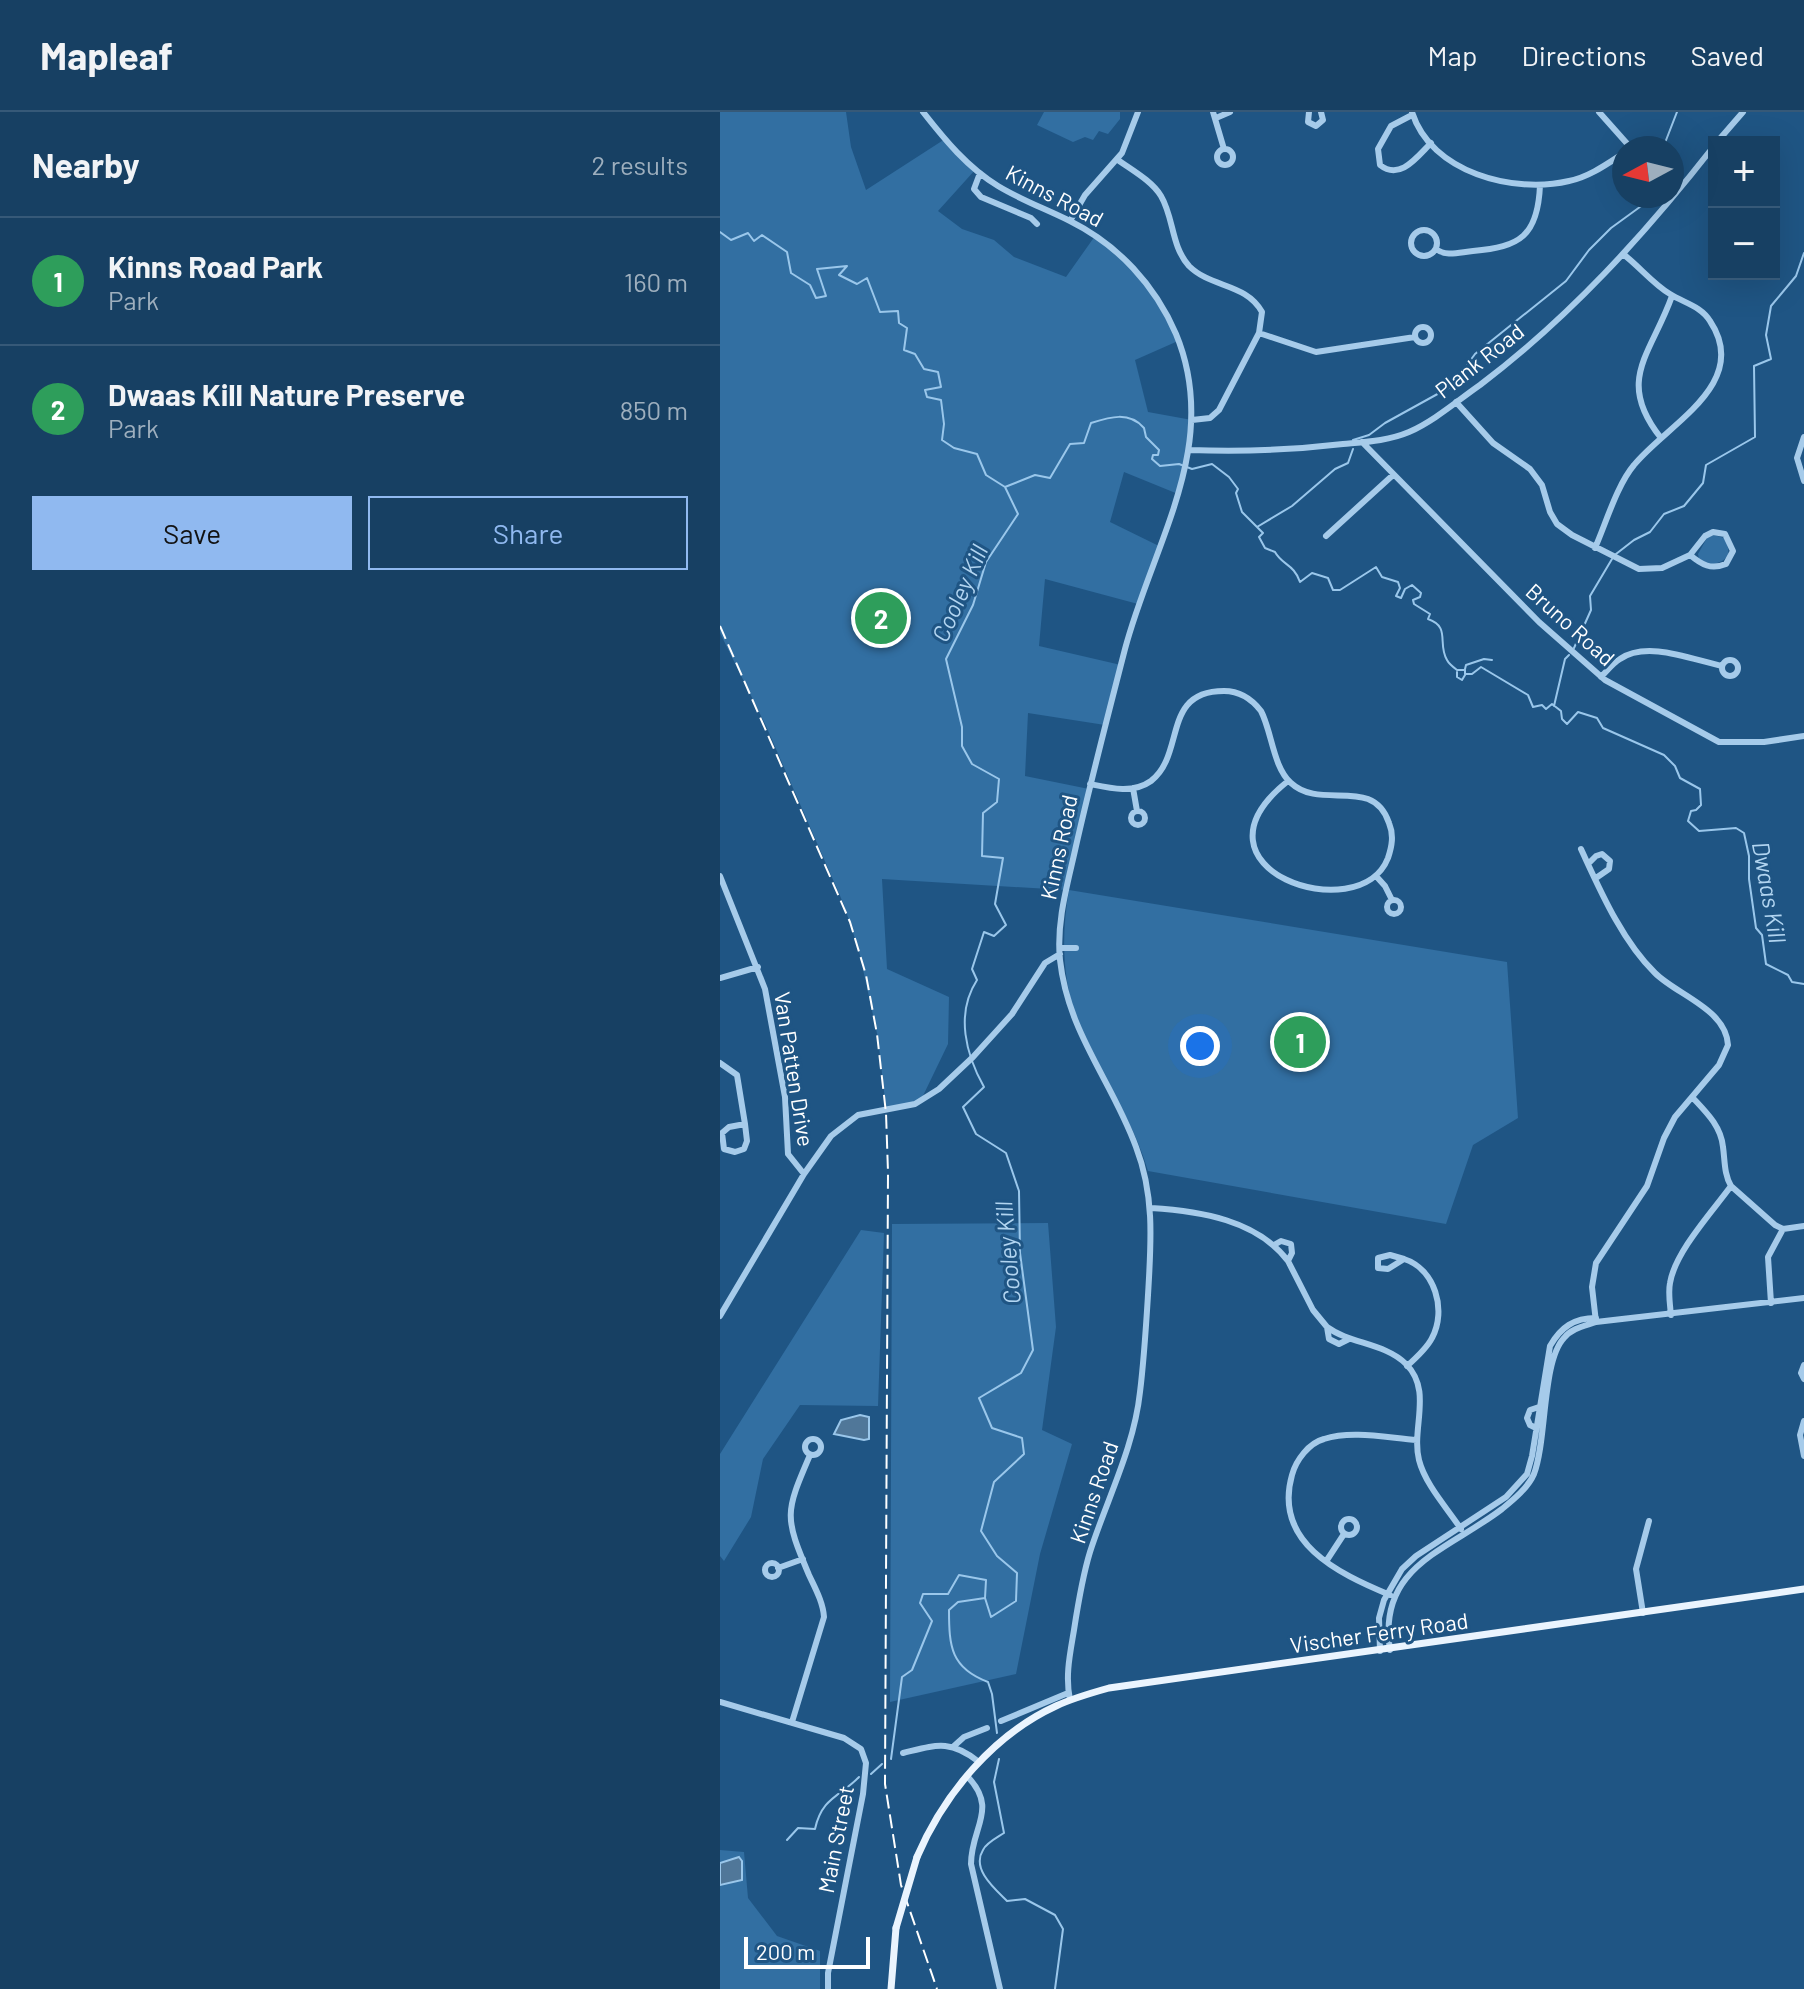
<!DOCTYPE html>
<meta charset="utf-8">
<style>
body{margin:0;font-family:Barlow,sans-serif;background:#244b6c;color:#f1f3f6}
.controls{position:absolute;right:24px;top:24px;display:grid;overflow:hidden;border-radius:0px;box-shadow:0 8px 32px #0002}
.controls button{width:72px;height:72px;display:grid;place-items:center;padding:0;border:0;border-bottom:2px solid #365978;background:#174063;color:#f1f3f6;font:40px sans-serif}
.compass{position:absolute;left:892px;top:24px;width:72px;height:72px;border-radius:50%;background:#174063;box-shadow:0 8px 32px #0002;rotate:263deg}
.scale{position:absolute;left:24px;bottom:20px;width:126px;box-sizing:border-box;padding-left:8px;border:4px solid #fff;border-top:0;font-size:22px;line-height:28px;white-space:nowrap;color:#fff;-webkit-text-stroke:6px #1f5584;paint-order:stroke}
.you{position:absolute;left:480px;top:934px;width:28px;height:28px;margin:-20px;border:6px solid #fff;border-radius:50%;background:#1a73e8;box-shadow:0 0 0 12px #1a73e833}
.badge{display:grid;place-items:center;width:52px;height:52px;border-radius:50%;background:#90b9f0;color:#fff;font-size:26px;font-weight:700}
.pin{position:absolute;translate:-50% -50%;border:4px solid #fff;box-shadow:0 2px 8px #0006}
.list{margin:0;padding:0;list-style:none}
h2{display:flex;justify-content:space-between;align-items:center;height:104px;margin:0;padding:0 32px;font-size:34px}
h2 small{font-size:26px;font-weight:400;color:#9eafbe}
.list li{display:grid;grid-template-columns:52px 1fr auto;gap:24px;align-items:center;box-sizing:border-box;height:128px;padding:0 32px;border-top:2px solid #365978}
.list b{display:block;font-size:30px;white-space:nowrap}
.list p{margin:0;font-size:26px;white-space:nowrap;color:#9eafbe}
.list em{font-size:26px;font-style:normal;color:#9eafbe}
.actions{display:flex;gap:16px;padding:24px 32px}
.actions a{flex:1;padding:18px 0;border:2px solid #90b9f0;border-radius:0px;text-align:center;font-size:28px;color:#90b9f0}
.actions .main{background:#90b9f0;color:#111}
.map{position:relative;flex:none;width:1084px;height:1877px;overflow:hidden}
header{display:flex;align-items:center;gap:48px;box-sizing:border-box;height:112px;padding:0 40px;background:#174063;border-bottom:2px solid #365978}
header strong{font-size:38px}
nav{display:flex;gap:44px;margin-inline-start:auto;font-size:28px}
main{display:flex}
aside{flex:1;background:#174063}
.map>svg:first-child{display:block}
.green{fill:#326fa2}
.water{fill:#507799;stroke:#9ac7eb;stroke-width:2}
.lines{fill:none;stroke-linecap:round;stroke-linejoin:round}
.stream{stroke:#9ac7eb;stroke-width:2}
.minor{stroke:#a6cbea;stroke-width:6}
.major{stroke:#eaf4fe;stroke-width:7}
.rail{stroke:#fff;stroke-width:2;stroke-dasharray:14 6;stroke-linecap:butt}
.major-bridge{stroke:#eaf4fe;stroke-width:7}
.labels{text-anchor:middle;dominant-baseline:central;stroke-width:6;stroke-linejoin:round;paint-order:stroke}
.street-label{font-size:22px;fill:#fff;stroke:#1f5584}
.water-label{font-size:24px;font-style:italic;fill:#b2d5f1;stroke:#1f5584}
</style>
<header>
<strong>Mapleaf</strong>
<nav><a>Map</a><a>Directions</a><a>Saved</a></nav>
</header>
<main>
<aside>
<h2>Nearby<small>2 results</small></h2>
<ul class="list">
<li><span class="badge" style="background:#2e9e5b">1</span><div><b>Kinns Road Park</b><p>Park</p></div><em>160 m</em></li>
<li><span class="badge" style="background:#2e9e5b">2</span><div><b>Dwaas Kill Nature Preserve</b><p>Park</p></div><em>850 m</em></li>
</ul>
<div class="actions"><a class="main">Save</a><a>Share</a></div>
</aside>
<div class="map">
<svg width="1084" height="1877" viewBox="0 0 1084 1877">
<rect width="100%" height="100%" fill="#1f5584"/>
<path class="green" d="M0,0H126L131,35L146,78L225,27L255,58L218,99L242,117L274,128L294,145L346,165L375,124L415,157L445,199L458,229L415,248L428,300L472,308L458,382L404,360L390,410L439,434L418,492L325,467L319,534L401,553L385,613L308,601L305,664L369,677L346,778L162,767L167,857L229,885L228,932L200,990L166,997L158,926L139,839L124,793L46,614L0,521Z
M324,0H400V7L388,22L379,19L373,28L365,25L353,30L317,13Z
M994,423L1004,426C1013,442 1008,449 991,453L979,447L978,442L987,426Z
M349,778L787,850L798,1006L753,1033L726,1112L428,1059C417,1021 397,987 377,952C345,895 338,842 349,778Z
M328,1111L336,1215L322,1318L352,1332L320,1442L296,1562L170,1590L172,1112Z
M141,1118L164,1121L158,1294L80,1293L43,1347L31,1405L4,1449L0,1444V1342Z
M0,1738L24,1740L28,1786L57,1824L100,1839V1877H0Z"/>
<path class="water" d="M140,1303L149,1305V1327L144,1328L114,1322L121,1308Z
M19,1745L22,1749V1768L0,1773V1751Z"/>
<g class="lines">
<path class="stream" d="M943,36L957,0
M0,120L11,128L28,121L34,129L42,123L67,140L71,161L90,173L96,186L106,184L97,157L127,154L119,163L137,172L147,166L160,200L178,199L179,211L187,216L184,238L195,242L204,257L218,260L221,275L205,278L207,285L221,288L224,312L222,328L234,336L257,342L266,363L285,375L298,402L266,450L253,493L226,547L242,615V634L252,652L279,667L277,690L263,701L262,744L283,746L275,792L286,813L274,824L264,820L252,857L257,868C235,902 246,943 264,975L243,995L256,1022L286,1041L299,1079L300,1141L313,1238L301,1261L259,1286L272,1316L302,1326L304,1342L274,1370L261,1419L277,1444L297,1461L296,1489L271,1505L265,1486L266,1468L239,1463L228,1482H203L200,1491L212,1509L192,1558L182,1565L171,1647
M633,328L649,323L665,311L732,274L755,242L846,169L869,138L891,116L935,84
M285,375L315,363L330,366L350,332L364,331L371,311C390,305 409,299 424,316L426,325L439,338L438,343H433L432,347L440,354L459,352L472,357L492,352L509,365L518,377L516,381L522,400L543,421L539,425L545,436L555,440C562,453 574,452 580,470L592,461L608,466L613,478H620L656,455L662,465L678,470L680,476L676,484L681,486L685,477L692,473L701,481L700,485L693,488L694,492L710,502L708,507C731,515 717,531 727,548C729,552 733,555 737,558H745V562H752L761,555L808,583L813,595L822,593L826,597L832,592L841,599L842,607L847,612L858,600L877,606L883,616L944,643L955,654L960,666L980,677L981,693L976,698L971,699L968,709L979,719L1016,716L1024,721L1029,744V767L1036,816L1042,823L1046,852L1068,863L1072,870L1084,872
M537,415L572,394L615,357L628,351L633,337
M896,442L914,428L930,420L944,402L964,394L983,371L986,353L1035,325L1034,254L1051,247L1046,223L1051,194L1076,164L1084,141
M854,536L871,498L870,484L892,447
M745,557L746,553L764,547L772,548
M737,560V565L742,568L745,563
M834,594L845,547L849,543
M265,1486L238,1490L229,1498C229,1535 231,1556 268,1570L272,1582L277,1621
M279,1647L274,1670L284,1721C278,1725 266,1731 263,1738C251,1757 275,1777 287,1789L305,1787L335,1803L343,1817L335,1877
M151,1662L162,1652
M67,1728L78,1716L95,1717C102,1685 121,1684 139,1665"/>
<path class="minor" d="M203,0C225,28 247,55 278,74C301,88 326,97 350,109C398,133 435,173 456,222C502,333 433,431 405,537C388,603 371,668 356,734C348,771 336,809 340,848C348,921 392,969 416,1035C435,1084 431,1132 428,1183C426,1215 424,1248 420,1280C414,1336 387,1387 370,1440C362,1466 358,1492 354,1518C350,1542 345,1564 350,1588
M493,0L504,37
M589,0L588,10L596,14L603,8L601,0
M692,0C711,61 794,82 849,69C869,65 887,52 904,41
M879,0L911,36
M692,3L671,14L658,37L660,53C680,69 697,45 711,31
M496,6L510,0
M997,30L1023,0
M497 45a8 8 0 1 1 16 0a8 8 0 1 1-16 0Z
M398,48C412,58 432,69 441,84C454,106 451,134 469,154C491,176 526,171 542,200L539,221L499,298L490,306L472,308
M260,61L254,77L261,85L311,106L317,112
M350,109L365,83L402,41L418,0
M691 131a13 13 0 1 1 26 0a13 13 0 1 1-26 0Z
M716,137C726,145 740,140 753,139C800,135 818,124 820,73
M695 223a8 8 0 1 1 16 0a8 8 0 1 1-16 0Z
M539,221L596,240L695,225
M736,290L773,331L810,357L822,373L830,400L837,412L852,423L919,457L942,456L970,443
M1084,325L1077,346L1084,369
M941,326C895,268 931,243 952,184
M642,330L819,510L885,568L999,630H1044L1084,624
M470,338C521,340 572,338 623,332C644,330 668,329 689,320C714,309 737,289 760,273C850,205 925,122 994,34
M993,420L1005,422L1013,439L1006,452C991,458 982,453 970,443L985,424Z
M606,424L673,363
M875,436C886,411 897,373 914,353C946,313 1032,272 990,209C981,194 964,191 950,182C933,172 919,154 903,142
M1002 556a8 8 0 1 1 16 0a8 8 0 1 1-16 0Z
M881,565C887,559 893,551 900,547C927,528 973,548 1002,554
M370,672C389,676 413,682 431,669C466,642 441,579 504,579C520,579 531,586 541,599C552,620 553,655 571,671C601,699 653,663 669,711C674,723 672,734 668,746C640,818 457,757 568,669
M413,676L417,699
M411 706a7 7 0 1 1 14 0a7 7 0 1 1-14 0Z
M861,737C880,778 902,829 935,861C957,883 1006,897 1008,933L999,953L955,1005L944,1026L927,1074L876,1151L872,1175L876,1210
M868,752L876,744L882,742L890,749L889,757L876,766
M0,764L45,877L65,985L68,1042L84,1062
M656,764L665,774L672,788
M667 795a7 7 0 1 1 14 0a7 7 0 1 1-14 0Z
M340,836H356
M0,866L38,855
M0,951L17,963L25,1012
M972,985C986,1000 1001,1014 1003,1035C1005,1049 1004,1062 1011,1074L1055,1113L1063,1117L1084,1114
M25,1012L27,1029L24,1037L15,1040L4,1037L2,1021L9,1015Z
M431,1096C480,1099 537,1108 568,1149
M554,1133L561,1129L571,1132L572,1141L568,1149L593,1198L607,1215L609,1227L619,1232L629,1227
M670,1143L684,1147L668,1157L658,1156V1146Z
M684,1147C715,1157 727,1198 712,1226C707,1236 696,1246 687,1254
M1051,1191L1048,1145L1063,1117
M951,1203C950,1193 948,1181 950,1171C955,1140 992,1100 1011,1074
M0,1204L84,1062L111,1024L138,1003L195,992L219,977L253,945L292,902L325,851L340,842
M607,1215C630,1232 665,1231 686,1252C713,1279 691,1316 699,1348C705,1372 727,1396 741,1417
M1084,1253L1081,1261L1084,1267
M1084,1309L1080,1323L1084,1344
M816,1316L810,1313L807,1306L810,1298L819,1295
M85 1335a8 8 0 1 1 16 0a8 8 0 1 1-16 0Z
M621 1415a8 8 0 1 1 16 0a8 8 0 1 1-16 0Z
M607,1448L624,1422
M45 1458a7 7 0 1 1 14 0a7 7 0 1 1-14 0Z
M58,1456L83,1447
M670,1483C617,1461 553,1430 572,1363C576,1348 589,1331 604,1327C632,1318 668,1326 697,1328
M923,1501L916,1457L929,1409
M670,1538C657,1454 727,1439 782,1397C793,1388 808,1376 814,1362C827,1328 822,1249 844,1226C852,1216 865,1214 876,1210L1084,1186
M660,1539L659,1506L664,1488L682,1457L696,1444L786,1385L807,1362L812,1344L830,1234C841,1215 854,1206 876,1206
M0,1590L124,1626L141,1637L146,1651L143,1682L108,1861V1877
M281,1609L348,1581
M72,1610L104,1505C103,1490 95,1476 89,1463C64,1404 65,1401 90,1343
M234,1634L244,1625L267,1616
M183,1641C216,1633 230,1627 259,1650
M247,1664C279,1697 251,1715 251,1752L280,1877"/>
<path class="major" d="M197,1745C224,1682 273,1623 336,1594C353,1586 371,1581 389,1576L1084,1477
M171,1877L176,1816"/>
<path class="rail" d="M0,514L130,810L146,863L157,922L166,1001L168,1060L165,1672L181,1773L217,1877"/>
<path class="major-bridge" d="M176,1816L197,1745"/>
</g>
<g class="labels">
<g class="street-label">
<text transform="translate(335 83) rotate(28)">Kinns Road</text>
<text transform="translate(759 248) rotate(-38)">Plank Road</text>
<text transform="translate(851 512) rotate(42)">Bruno Road</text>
<text transform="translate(338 735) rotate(-78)">Kinns Road</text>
<text transform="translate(75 957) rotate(81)">Van Patten Drive</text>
<text transform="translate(373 1380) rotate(-71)">Kinns Road</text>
<text transform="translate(659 1520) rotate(-8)">Vischer Ferry Road</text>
<text transform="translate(115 1727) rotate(-79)">Main Street</text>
</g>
<g class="water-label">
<text transform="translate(239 481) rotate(-66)">Cooley Kill</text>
<text transform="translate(1050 780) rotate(80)">Dwaas Kill</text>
<text transform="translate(287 1141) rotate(-95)">Cooley Kill</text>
</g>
</g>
</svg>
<div class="controls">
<button>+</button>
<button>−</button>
</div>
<svg class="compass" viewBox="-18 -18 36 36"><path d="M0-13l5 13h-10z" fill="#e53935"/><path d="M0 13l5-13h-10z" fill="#9eafbe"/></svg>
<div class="scale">200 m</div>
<div class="you"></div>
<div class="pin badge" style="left:580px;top:930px;background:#2e9e5b">1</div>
<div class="pin badge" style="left:161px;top:506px;background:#2e9e5b">2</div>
</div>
</main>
